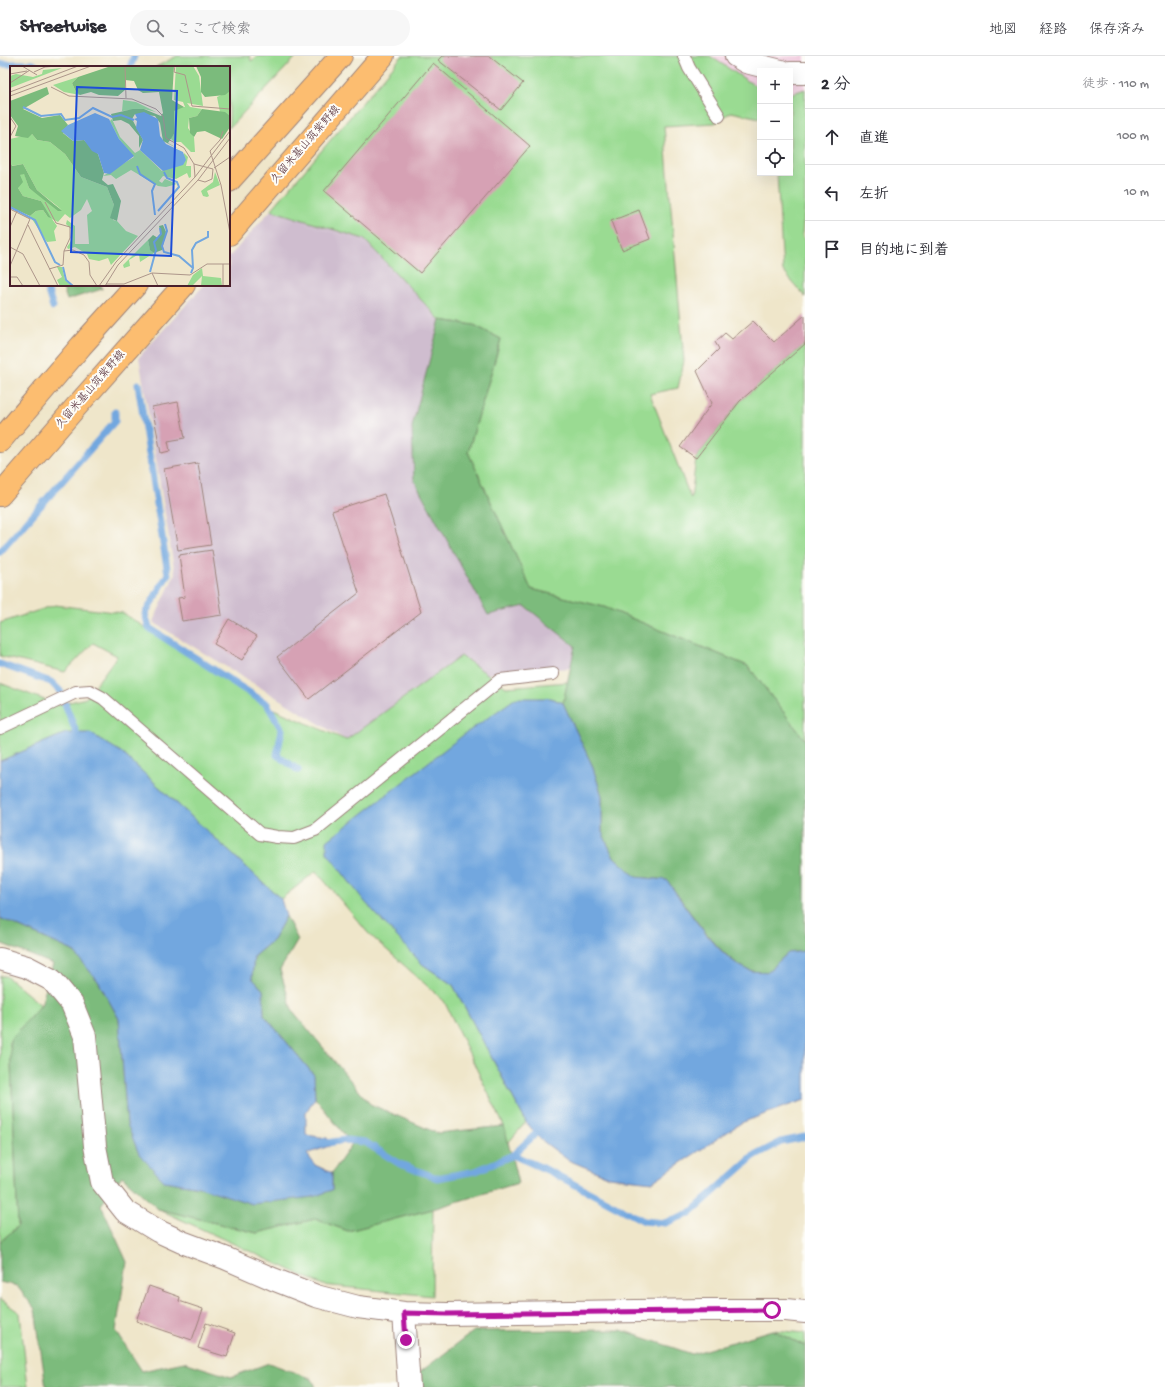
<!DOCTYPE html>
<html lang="ja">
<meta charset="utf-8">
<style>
body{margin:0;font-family:"Gochi Hand","Klee One",sans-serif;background:#f7f7f7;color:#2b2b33}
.controls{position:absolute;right:12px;top:12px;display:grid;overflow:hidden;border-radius:0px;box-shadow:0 4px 16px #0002}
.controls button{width:36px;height:36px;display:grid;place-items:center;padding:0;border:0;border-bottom:1px solid #e1e1e2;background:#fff;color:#2b2b33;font:20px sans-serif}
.stop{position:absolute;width:12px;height:12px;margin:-9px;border:3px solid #b5179e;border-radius:50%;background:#fff}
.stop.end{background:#b5179e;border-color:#fff;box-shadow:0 1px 4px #0008}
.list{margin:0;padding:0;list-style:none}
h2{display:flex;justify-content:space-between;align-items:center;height:52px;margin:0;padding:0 16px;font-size:17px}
h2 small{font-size:13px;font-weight:400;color:#7c7c81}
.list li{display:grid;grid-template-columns:26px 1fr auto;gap:12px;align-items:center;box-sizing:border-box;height:56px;padding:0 16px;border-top:1px solid #e1e1e2}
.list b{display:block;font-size:15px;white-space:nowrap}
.list em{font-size:13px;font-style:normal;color:#7c7c81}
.icon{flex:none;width:22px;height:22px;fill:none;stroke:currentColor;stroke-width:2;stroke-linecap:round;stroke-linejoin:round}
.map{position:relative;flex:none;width:805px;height:1331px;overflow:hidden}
header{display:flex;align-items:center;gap:24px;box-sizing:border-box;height:56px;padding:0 20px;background:#fff;border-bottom:1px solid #e1e1e2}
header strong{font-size:19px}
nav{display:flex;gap:22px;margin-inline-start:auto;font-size:14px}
.search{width:280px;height:36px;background:#f7f7f7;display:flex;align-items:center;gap:10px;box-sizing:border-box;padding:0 14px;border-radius:22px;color:#7c7c81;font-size:15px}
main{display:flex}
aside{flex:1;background:#fff}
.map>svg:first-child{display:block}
.built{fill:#f2cfe1}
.industrial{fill:#cfbdcf}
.green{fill:#9adb92;stroke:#727d5e}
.forest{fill:#7bbb7c;stroke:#626d54}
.water{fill:#72a7df;stroke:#5e6385}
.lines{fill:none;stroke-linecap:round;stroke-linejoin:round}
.stream{stroke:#72a7df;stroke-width:7}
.building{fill:#d6a1b4}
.service-casing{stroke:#9c827a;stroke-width:14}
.minor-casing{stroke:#9c827a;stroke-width:24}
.primary-casing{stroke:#9c827a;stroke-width:24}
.service{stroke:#fff;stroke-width:12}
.minor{stroke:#fff;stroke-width:22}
.primary{stroke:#fcbd6f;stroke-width:22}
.route{stroke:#b5179e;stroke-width:5}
.labels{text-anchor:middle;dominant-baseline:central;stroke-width:4;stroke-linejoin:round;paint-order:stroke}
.street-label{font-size:11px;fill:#4a1f2b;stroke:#fdfcf7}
.inset-river{fill:none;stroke:#72a7df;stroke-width:2}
.inset-road{fill:none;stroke:#ad968a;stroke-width:1}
.view{fill:#1d4ed8;fill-opacity:0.15;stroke:#1d4ed8;stroke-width:2}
.inset-edge{fill:none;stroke:#4a1f2b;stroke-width:2}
</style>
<header>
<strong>Streetwise</strong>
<div class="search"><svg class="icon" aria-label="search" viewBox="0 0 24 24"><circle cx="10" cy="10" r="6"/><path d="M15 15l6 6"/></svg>ここで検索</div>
<nav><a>地図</a><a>経路</a><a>保存済み</a></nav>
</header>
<main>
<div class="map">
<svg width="805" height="1331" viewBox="0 0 805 1331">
<rect width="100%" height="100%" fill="#fdfcf7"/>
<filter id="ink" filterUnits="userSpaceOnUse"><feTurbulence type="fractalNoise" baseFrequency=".025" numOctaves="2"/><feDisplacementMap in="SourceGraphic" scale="8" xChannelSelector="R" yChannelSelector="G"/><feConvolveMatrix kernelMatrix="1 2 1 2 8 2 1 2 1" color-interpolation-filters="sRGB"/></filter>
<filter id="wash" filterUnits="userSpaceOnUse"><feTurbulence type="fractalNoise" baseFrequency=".012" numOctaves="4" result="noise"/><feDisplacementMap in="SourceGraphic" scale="16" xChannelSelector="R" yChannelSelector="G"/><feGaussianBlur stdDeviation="0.9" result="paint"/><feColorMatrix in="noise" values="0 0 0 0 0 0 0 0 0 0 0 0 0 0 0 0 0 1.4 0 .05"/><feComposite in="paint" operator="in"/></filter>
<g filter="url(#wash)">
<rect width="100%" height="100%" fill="#efe6ca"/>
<path class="built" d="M710,0H805V33L790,38V15H760V33Z"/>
<path class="industrial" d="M271,154L364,183L440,264L412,371L525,550L576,590L571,612L487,618L461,600L346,684L153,566L175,518L139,301L204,229H229V201Z"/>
<path class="green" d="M177,0H250L251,5L258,0H297L229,72V11H156Z
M402,0H710L760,33V62L731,56L715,67L664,70L684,305L678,332L650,338L691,443L696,402L740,345L805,288V684L748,610L604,551L531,533L468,396L501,283L474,269L440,264L364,183L271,154Z
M805,33V148L802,179L805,185V241L783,215L777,117H790V38Z
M55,549L123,557L262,648L346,684L461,600L506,631L568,626L563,647L551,642L422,908L453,929L526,1066L508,1087L504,1070L444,945L368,877L316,815L281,843L121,696L66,677L0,705V627L58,649L86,642L117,600L93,587L65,616L0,600V567Z
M0,920H6L41,949L10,985L18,1170L0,1186Z
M158,1153L257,1177L315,1163L348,1175L433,1153L432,1240L323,1229Z
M0,1243L20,1257L28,1331H0Z
M773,1274L805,1277V1290Z"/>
<path class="forest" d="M62,229H101L102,233L67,244Z
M440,264L474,269L501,283L468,396L531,533L604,551L748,610L805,684V895L788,897L767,916C763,915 756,916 752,915C722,907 685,849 667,824L636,821L613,800L602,776V740L592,709L563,647L575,590L525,550L488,559L414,424L412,371Z
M286,860L298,884L280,914L292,954L370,1048L437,1077L504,1070L518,1127L433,1153L348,1175L315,1163L257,1177L158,1153L122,1120L101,1149L127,1206L116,1275L142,1315L184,1306L231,1321L269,1307L312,1323L316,1331H46L35,1253L17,1230L0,1226V1186L18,1170L10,984L41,949L53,908L0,887V862L73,895L98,925L119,963L127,1068L164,1125L200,1131L332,1134V1117L352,1088L315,1042L314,1019L264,959L263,934L252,922L254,900L273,884Z
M621,1274L692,1298L773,1274L805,1290V1331H416L415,1320L474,1275Z"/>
<path class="water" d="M516,642H551L563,647L592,709L602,740V776L613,800L636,821L667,824C685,850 721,907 752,915C756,916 762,915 767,916L788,897L805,895V1044L781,1052L741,1067L652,1126L609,1121L568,1104L540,1083L526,1066L453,929L422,908L365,846L327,797V785L462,680Z
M66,677H90L121,696L281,843L286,860L273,884L254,900L252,922L263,934L264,959L314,1019L315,1042L306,1056V1079L327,1082L332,1089L307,1098L315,1109L332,1117V1134L313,1141L252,1148L200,1131L164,1125L139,1098L127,1068L119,963L98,925L73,895L0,862V705Z"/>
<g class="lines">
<path class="stream" d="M0,8H33L38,11
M130,11L134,0
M46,229L53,251
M138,328L168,518L145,558L149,572L267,648L282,674L277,699L298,714
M0,496L115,365V356
M0,608L51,626L60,635L78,681V686
M321,1088L345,1084L365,1086L400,1108L437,1122L476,1115L513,1099L547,1114L644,1165L665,1167L690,1157L754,1100L781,1086L805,1081
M513,1099L542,1072"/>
</g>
<g id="blocks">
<path class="building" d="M442,0H489L523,27L501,54L438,4Z
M433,7L530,90L420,217L324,135Z
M639,154L650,183L622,194L611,165Z
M805,259V288L740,345L696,402L680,391L712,347L697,315L719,293L715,286L725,277L732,283L753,265L774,286Z
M178,346L185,382L168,385L170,395L161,397L152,351Z
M198,407L211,489L178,494L164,413Z
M384,438L421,556L309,643L277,601L359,537L332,455Z
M212,494L222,559L182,565L178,542L185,541L179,499Z
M229,563L257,580L242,604L214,588Z
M149,1230L180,1241L179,1245L203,1253L192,1284L136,1265Z
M206,1267L235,1277L227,1301L198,1292Z"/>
</g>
</g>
<g filter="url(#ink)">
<use href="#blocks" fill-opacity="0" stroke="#9c827a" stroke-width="1"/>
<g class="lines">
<g class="service-casing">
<path id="service" d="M684,0L689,12L719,60
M0,672L76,636L90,635L103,642L260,778L277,781L294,782L315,774L500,624L553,618"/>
</g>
<g class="minor-casing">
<path id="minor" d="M736,0L746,6L781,15
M790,17H805
M0,903L27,911L52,924L72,948L85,980L95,1090L102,1126L125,1155L158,1175L182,1186L225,1202L273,1223L316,1240L358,1251L404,1257L447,1258L703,1254H786L805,1256
M404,1257L409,1331"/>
</g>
<g class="primary-casing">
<path id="primary" d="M229,125L341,0
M229,178L383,0
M0,385L81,290L136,229
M0,439L75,352L184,229"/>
</g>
<use href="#service" class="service"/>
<use href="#minor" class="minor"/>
<use href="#primary" class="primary"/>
</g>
</g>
<g class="lines" filter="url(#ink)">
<path class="route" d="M406,1284L404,1257L447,1258L772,1254"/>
</g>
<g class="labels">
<g class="street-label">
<text transform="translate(306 89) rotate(-49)">久留米基山筑紫野線</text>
<text transform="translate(91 334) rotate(-49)">久留米基山筑紫野線</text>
</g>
</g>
<g transform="translate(10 10)">
<rect width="220" height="220" fill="#efe6ca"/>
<path d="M166,0H183L189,10L193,40L177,37L180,41L192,43L187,50L179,52L178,62L184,71L185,86H181L171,76H164L160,72L164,68V45L168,41H175L173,36L164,34ZM52,2L0,22V10L6,8L23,11L32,8L33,4ZM68,11L62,17L66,26L70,29L54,26L43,19ZM220,25V50L210,46L207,31ZM113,34L126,36L146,46L134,43L112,45ZM102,53L110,71L125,87L130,84L152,105L174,91V87L178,91L176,100H181V111L179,112L177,107L166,113L153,110L149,115L152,117L155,113L167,118L156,121L148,120L121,104L106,113L101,109L93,110L124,91L109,73L100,55ZM22,68L27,74L40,76L55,88L71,111L97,121L104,139L103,154L107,155L116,165L128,170L101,199L98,192L89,195L79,193L77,188L65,181L58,183L57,181L61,175L62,164L56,158L57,154L65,160V178H79L77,149L82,145L77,133L71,144L60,152L55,148L48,156L42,153L47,160L44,165L46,175L37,176L20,150L26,145L33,144L38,151L31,135L13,130L8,122L10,109L14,107L19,122L52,144L27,124L13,98L1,100L0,97V73ZM205,106L210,119L197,125L199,130L197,131L193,130L191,125L203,116ZM138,174L140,183L144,187L130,196L129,188L119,194L120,200L114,202L113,199ZM47,201H52L55,214L62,220H50L47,214L52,211ZM192,202L193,210L211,212L212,220H191L192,210L182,220H177L183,209Z" fill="#9adb92"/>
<path d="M101,0H164L162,34L174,41L164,45V68L158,77L171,84L153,75L150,57L145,50L125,48L122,53L133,74L129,82V70L119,58L111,54L103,55L101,48L123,43H134L151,50L153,47L149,26L133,27L128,24L124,15L115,14V24L108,30L89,29L81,26L70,29L66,26L62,17L68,11ZM186,0H220V25L215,29L195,31L191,26V11ZM37,21L39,28L13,43L32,52L50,49L58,59L53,67L63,75L74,74L88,88L94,107L92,114L98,119L103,118L111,135L107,155L100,152L104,139L97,121L71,111L55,88L40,76L27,74L22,68L18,72L5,70L8,60L0,49V35ZM192,43L215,46L220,50V61L212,73L195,65L187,66L184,71L180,67L179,52L187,50ZM0,97L2,100L13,98L27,124L52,145H48L19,122L14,108L10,109L13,116L8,122L13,130L31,135L41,152L38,151L33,144L26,145L20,150L0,141ZM153,159L156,166L152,184L144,187L140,184L138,174L143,169L148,172L151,168L149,160Z" fill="#7bbb7c"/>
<path d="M134,46L148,53L150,70L156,78L173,86L176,94L173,99L153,105L130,84L133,74L126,62L127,55L124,53L127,52L125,48ZM85,47L99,53L109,73L124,90L100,108L94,107L88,88L82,85L74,74L63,75L51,65L58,59Z" fill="#72a7df"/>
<path class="inset-river" d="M13,41L31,50L51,48L55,54L69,52L83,42L102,51L111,49L124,54M127,100L130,108L145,118L142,125L145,149M0,141L25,154L45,196L50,199M148,145L169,121L167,116L157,112L154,106M155,158L157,165L152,180L154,186L169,190L183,202L181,207M53,201L56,214L63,220M183,202L182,184L186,177L198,171V165M140,206L146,184L144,176L151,168L150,162"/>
<path class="inset-road" d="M12,0L27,9M115,0L116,32M165,0L164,6L175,9L182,40L220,43M24,6L35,1L47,0M0,8L17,5M0,17L20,4M41,21L59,30L122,33L146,43L153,50L156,72L174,82L184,98M0,26L68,0M0,30L81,0M0,51L6,60L0,71M213,65L210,74L200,85L211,119L220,167M204,102L220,91M185,111L184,98L203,103L202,113L195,116L188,114M35,136L46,157L60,161V172L54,185L63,184L74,189L79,196L80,209L87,220M0,143L20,153L0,200M18,159L48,220M0,161L7,145M0,181L13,188L30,220M39,203L53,199L54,185M142,207L148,220M0,211H7L13,220M96,218H114L142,207L180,209L197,198H220M89,220L106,196L185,111L220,65M95,220L108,199L188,114L220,72M213,220V198"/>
<path class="view" d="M67,21L167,25L161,190L61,186Z"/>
<rect width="220" height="220" class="inset-edge"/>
</g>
</svg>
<div class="controls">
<button>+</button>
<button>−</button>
<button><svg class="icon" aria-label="locate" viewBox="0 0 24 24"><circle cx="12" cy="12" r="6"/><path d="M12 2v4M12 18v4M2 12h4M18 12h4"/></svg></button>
</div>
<div class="stop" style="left:772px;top:1254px"></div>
<div class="stop end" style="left:406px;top:1284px"></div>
</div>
<aside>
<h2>2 分<small>徒歩 · 110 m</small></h2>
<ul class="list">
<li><svg class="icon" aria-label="ahead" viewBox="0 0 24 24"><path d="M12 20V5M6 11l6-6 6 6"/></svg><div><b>直進</b></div><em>100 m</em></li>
<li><svg class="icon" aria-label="left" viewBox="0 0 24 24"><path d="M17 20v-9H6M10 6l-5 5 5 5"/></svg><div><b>左折</b></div><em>10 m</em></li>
<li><svg class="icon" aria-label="arrive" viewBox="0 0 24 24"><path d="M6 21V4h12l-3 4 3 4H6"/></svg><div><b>目的地に到着</b></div></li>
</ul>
</aside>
</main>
